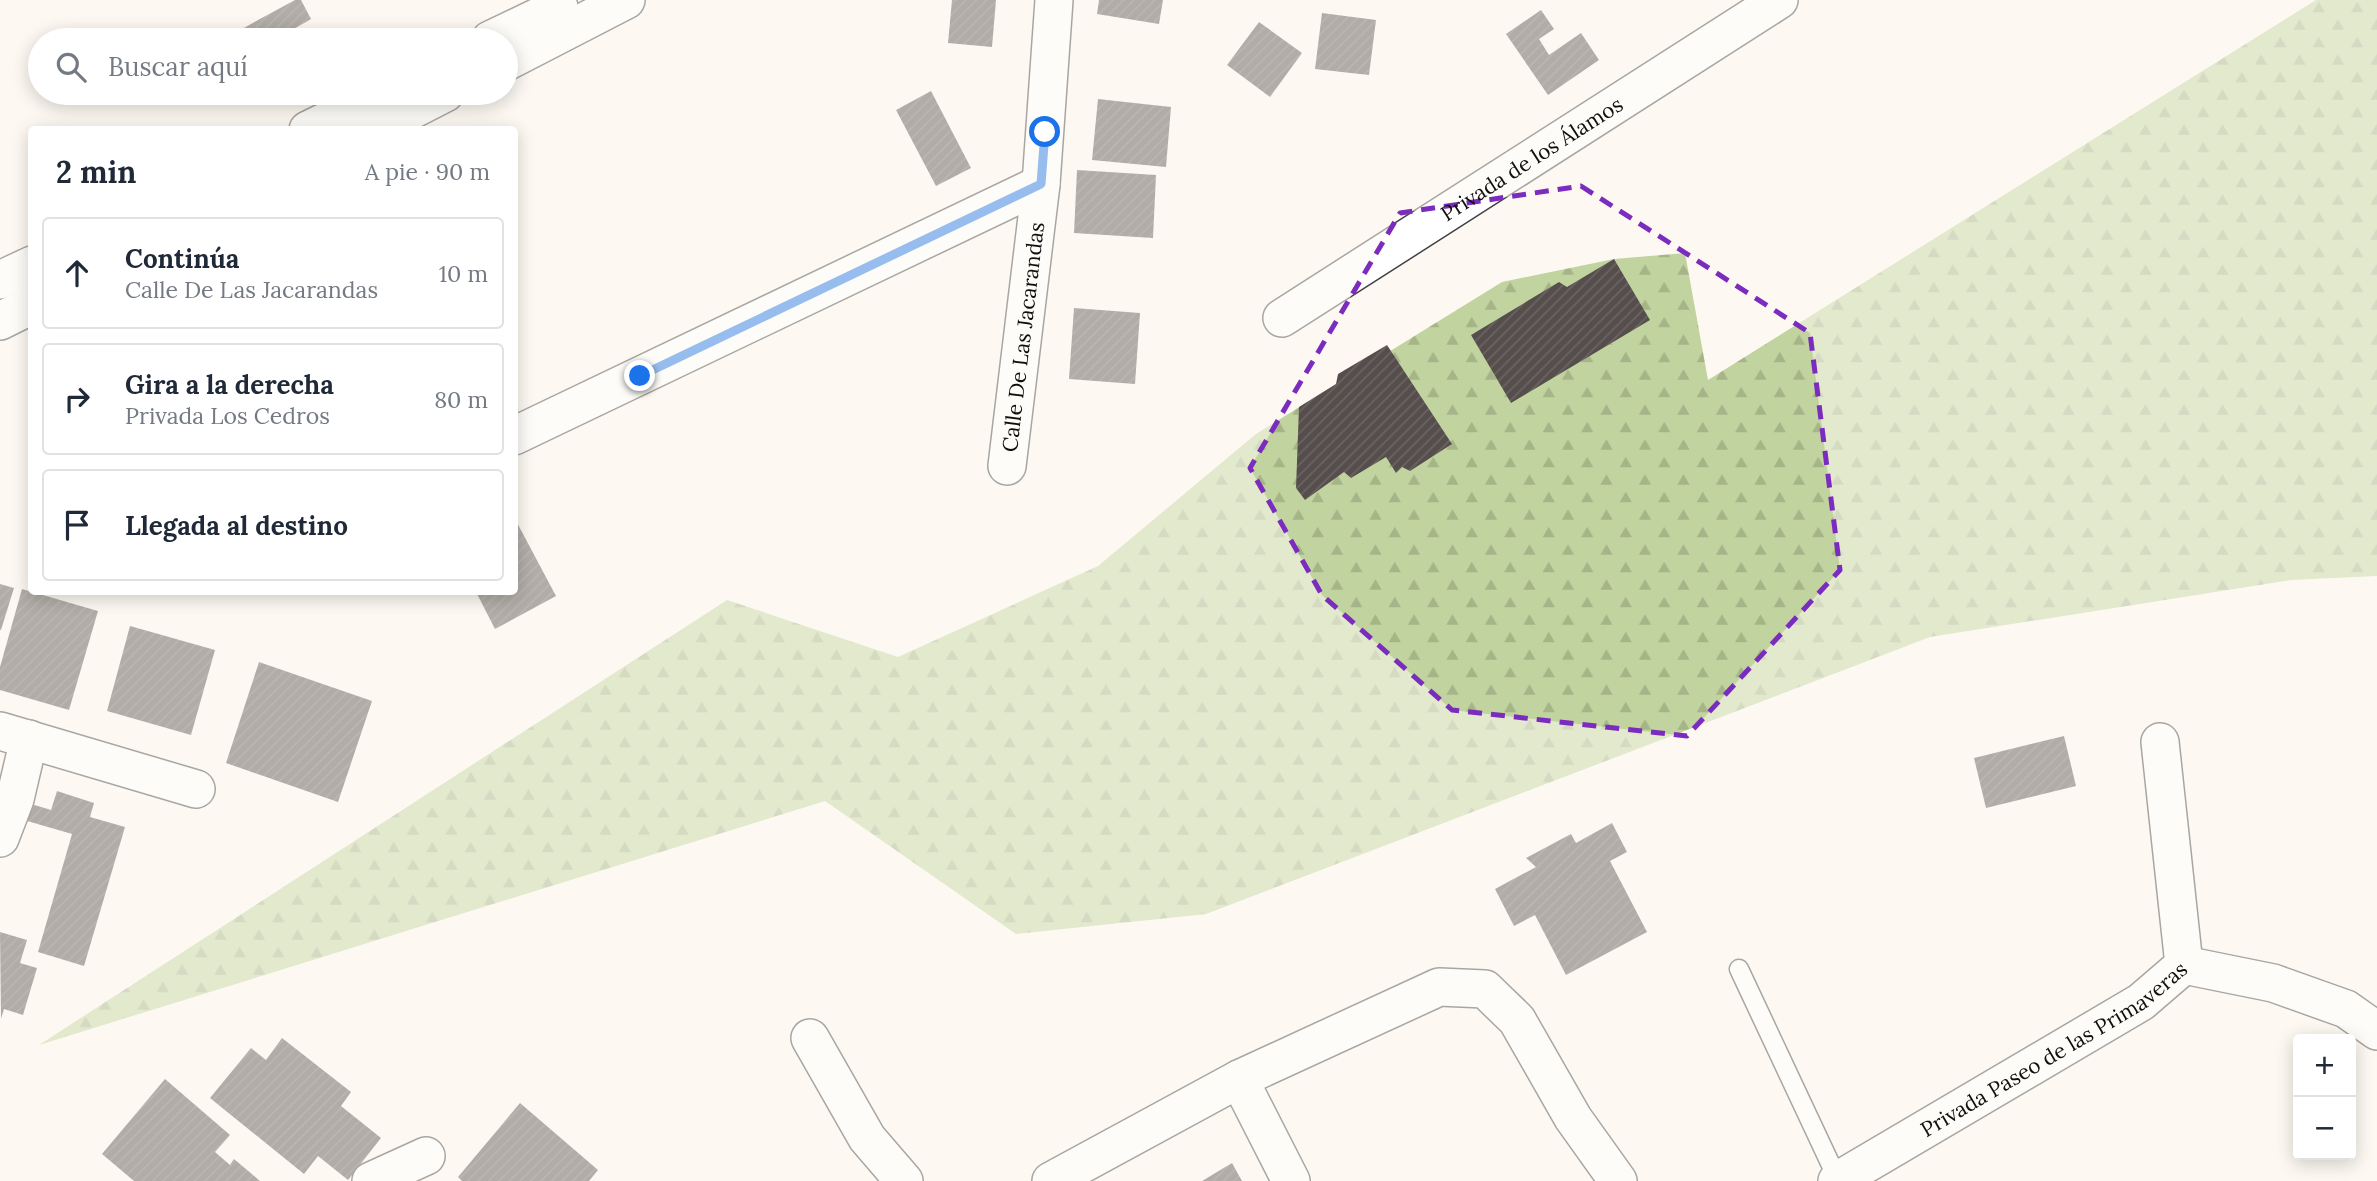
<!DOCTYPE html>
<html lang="es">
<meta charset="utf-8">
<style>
body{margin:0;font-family:Lora,serif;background:#f2f2f3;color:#1f2937}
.controls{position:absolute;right:21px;bottom:21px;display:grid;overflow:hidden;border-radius:7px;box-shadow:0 4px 18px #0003}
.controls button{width:63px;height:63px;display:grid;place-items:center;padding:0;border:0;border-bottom:2px solid #e0e1e3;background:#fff;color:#1f2937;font:35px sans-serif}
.stop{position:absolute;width:21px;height:21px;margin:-16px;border:5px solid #1a73e8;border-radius:50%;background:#fff}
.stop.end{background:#1a73e8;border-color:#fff;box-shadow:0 2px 7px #0008}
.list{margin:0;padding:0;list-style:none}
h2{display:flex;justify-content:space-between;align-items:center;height:91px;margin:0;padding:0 28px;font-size:30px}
h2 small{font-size:23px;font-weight:400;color:#747a83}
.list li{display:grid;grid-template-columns:46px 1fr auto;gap:21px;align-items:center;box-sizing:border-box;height:112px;margin:0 14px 14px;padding:0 14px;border:2px solid #e0e1e3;border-radius:7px}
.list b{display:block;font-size:26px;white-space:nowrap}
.list p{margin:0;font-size:23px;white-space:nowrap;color:#747a83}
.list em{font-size:23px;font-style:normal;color:#747a83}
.icon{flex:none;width:38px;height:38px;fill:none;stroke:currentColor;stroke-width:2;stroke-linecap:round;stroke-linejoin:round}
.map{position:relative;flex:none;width:2377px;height:1181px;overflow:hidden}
.search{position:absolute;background:#fff;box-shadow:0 4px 18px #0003;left:28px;top:28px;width:490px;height:77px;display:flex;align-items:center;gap:18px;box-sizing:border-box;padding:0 24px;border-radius:38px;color:#747a83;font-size:26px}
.panel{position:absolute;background:#fff;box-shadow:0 4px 18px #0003;left:28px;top:126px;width:490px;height:469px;border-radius:7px}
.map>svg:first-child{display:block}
.forest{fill:url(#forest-firs)}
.building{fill:url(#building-hatch)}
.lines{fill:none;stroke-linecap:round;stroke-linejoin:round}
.lane-casing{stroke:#424242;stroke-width:21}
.street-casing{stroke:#424242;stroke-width:40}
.lane{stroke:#fff;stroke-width:18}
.street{stroke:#fff;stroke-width:37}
.route{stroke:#1a73e8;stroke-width:9}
.marked{fill:none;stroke:#7b2cbf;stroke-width:5;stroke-dasharray:14 9;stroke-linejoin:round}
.labels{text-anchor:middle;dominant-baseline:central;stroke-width:7;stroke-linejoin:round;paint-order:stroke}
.street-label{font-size:21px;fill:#0f0f0f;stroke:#fff}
</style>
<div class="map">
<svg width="2377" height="1181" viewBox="0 0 2377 1181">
<defs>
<pattern id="forest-firs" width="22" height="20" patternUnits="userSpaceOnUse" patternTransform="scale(1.75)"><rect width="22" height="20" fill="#c1d49f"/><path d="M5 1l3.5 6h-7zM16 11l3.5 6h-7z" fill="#a5b588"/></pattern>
<pattern id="building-hatch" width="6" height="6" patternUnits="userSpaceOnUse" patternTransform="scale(1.75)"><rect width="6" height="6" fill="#564e4c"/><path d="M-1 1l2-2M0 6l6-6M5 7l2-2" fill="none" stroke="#696361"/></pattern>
</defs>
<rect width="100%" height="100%" fill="#fdf9f2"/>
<path class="forest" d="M2316,0H2377V576L2291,580L1930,637L1206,914L1016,934L825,801L39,1045L727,600L898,657L1098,566L1256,434L1502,282L1614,259L1685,253L1708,380Z"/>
<path class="building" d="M295,0H301L311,19L287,33L291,40H246L240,30Z
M952,0H996L992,47L948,43Z
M1099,0H1163L1159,24L1097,14Z
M1541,10L1554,29L1539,39L1549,55L1581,33L1599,60L1548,95L1506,34Z
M1322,13L1376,20L1369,75L1315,69Z
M1259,22L1302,53L1270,97L1227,65Z
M931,91L971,168L936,186L896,110Z
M1098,99L1171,107L1166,167L1092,160Z
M1077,170L1156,175L1153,238L1074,233Z
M1614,259L1650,320L1511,403L1471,335L1559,282L1567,287Z
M1074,308L1140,313L1135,384L1069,379Z
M1387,345L1452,444L1410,471L1402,467L1396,473L1386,457L1351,478L1344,472L1305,500L1296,488L1299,407L1336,384L1338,374Z
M514,517L556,596L495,629L476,592H514Z
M0,584L14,588L1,630H0Z
M22,589L98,611L69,710L0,690V667Z
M130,626L215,650L191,735L107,711Z
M259,662L372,701L338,802L226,763Z
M2064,736L2076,786L1986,808L1974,758Z
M57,791L94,803L90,817L125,827L84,966L38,952L72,834L10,816L15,799L51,810Z
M1612,823L1627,852L1610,861L1647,932L1566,975L1535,915L1514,926L1495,889L1536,867L1526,858L1571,834L1576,843Z
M0,932L27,940L20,963L37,968L23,1015L4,1009L1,1019Z
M282,1038L351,1092L341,1106L381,1138L348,1180L318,1156L304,1174L210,1098L251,1048L266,1060Z
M165,1079L230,1135L215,1152L230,1165L234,1159L260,1181H134L102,1154Z
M520,1103L598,1170L589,1181H462L458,1177Z
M1232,1163L1242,1181H1202Z"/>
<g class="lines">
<g class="lane-casing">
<path id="lane" d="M1739,969L1838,1180"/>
</g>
<g class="street-casing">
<g id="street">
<path d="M490,40L559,7"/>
<path d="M506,62L626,0"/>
<path d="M308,130L383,93"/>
<path d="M373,130L445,93"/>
<path d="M0,280L32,265"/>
<path id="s1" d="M1282,318L1779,0"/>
<path d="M0,321L32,305"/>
<path d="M514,436L1041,184"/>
<path id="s2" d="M1007,466L1041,184L1054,0"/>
<path d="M0,731L196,789"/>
<path d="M0,838L15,799L29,739"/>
<path d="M2184,965L2273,983L2346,1009L2377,1031"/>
<path d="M810,1038L867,1138L904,1181"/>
<path d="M1239,1079L1291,1181"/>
<path d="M371,1181L426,1156"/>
<path d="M1051,1181L1239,1079L1439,987L1485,989L1517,1020L1573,1118L1618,1181"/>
<path id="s3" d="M1837,1181L2141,1002L2184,965L2160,742"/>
</g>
</g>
<use href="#lane" class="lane"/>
<use href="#street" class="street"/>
</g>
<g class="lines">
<path class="route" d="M640,376L1041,184L1045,132"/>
</g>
<path d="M0 0H2377V1181H0ZM1581,186L1810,333L1840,570L1687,736L1452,710L1322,595L1250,468L1400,213Z" fill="#fdf9f2" fill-opacity=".55" fill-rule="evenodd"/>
<path class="marked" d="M1581,186L1810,333L1840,570L1687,736L1452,710L1322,595L1250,468L1400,213Z"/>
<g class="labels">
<g class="street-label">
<text stroke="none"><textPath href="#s1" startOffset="296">Privada de los Álamos</textPath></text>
<text stroke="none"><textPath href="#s2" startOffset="130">Calle De Las Jacarandas</textPath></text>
<text stroke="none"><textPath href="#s3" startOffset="254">Privada Paseo de las Primaveras</textPath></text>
</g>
</g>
</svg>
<div class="controls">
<button>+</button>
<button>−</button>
</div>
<div class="stop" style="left:1045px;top:132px"></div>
<div class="stop end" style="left:640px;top:376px"></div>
<div class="search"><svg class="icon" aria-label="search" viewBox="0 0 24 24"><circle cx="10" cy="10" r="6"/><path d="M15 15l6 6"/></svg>Buscar aquí</div>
<section class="panel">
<h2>2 min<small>A pie · 90 m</small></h2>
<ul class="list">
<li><svg class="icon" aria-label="ahead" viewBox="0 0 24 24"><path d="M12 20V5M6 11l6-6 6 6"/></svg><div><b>Continúa</b><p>Calle De Las Jacarandas</p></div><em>10 m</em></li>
<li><svg class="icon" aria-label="right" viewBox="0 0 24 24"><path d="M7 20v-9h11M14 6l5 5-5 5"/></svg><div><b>Gira a la derecha</b><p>Privada Los Cedros</p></div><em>80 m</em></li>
<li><svg class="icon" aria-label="arrive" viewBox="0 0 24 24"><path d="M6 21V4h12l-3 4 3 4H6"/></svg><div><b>Llegada al destino</b></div></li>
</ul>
</section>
</div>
